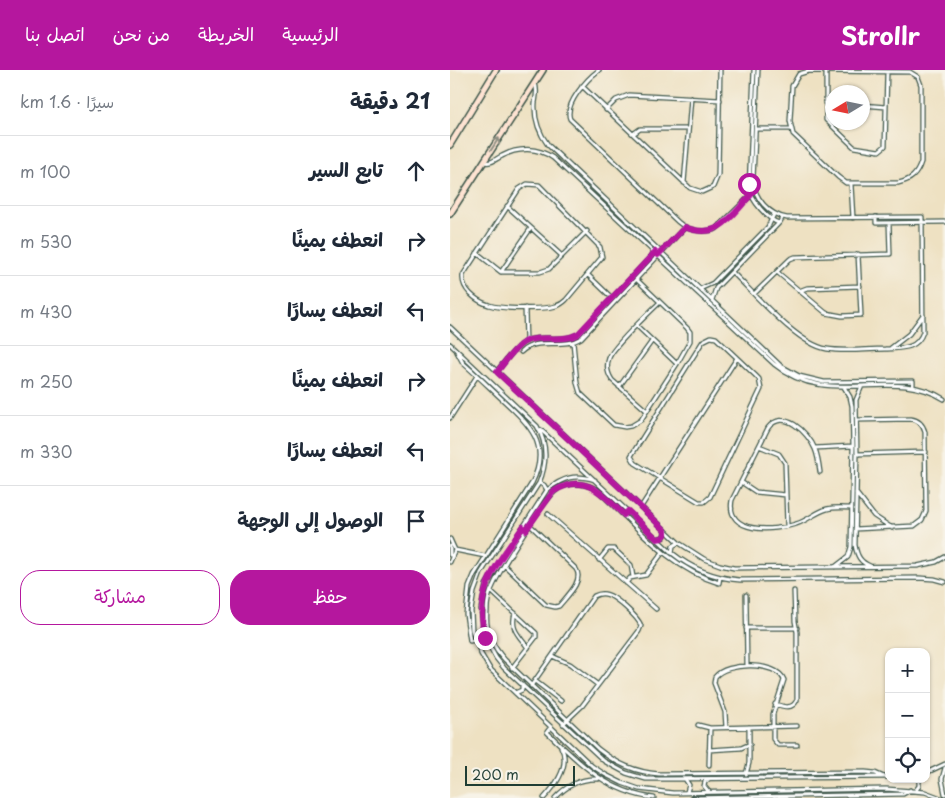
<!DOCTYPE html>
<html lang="ar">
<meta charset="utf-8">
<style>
body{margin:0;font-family:"Playpen Sans","Playpen Sans Arabic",sans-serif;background:#f6f6f7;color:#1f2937;direction:rtl}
.controls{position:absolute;right:15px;bottom:15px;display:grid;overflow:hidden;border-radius:10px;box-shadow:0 1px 4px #0004}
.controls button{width:45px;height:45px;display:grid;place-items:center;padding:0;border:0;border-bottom:1px solid #e0e1e3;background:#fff;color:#1f2937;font:25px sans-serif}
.compass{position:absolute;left:375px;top:15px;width:45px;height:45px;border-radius:50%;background:#fff;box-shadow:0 1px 4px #0004;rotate:260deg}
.scale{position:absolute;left:15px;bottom:12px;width:110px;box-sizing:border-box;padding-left:5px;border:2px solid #1f3d34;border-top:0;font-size:14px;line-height:18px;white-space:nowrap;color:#1f3d34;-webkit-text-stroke:4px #f7f3e8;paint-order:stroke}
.stop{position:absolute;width:15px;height:15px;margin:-11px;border:4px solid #b5179e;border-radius:50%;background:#fff}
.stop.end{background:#b5179e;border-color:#fff;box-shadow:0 1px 5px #0008}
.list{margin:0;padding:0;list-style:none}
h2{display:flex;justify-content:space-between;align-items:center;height:65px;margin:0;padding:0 20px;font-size:21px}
h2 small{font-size:16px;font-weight:400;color:#747a83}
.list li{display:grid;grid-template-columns:32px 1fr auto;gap:15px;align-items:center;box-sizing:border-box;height:70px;padding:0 20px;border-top:1px solid #e0e1e3}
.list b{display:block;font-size:19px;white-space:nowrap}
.list em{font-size:16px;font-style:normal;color:#747a83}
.actions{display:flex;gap:10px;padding:15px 20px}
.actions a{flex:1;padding:11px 0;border:1px solid #b5179e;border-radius:20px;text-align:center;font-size:18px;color:#b5179e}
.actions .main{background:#b5179e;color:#fff}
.icon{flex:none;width:28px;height:28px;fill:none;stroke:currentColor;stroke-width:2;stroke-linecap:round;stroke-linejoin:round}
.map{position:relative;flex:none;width:495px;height:728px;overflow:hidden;direction:ltr}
header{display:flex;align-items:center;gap:30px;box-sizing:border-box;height:70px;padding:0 25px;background:#b5179e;color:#fff}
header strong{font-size:24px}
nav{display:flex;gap:28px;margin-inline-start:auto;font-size:18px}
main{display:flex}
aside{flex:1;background:#fff}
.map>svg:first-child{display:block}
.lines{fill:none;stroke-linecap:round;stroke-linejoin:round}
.street-casing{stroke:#3e5649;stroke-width:5.5}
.secondary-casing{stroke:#3e5649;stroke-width:8}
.street{stroke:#fff;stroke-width:3}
.secondary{stroke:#fee3d2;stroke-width:5}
.oneway{stroke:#8e9083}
.route{stroke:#b5179e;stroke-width:6}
</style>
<header>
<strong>Strollr</strong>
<nav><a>الرئيسية</a><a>الخريطة</a><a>من نحن</a><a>اتصل بنا</a></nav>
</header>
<main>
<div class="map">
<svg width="495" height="728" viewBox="0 0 495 728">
<rect width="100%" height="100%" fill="#f7f3e8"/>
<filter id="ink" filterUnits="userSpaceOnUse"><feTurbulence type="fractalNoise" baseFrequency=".02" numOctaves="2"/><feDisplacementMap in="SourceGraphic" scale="10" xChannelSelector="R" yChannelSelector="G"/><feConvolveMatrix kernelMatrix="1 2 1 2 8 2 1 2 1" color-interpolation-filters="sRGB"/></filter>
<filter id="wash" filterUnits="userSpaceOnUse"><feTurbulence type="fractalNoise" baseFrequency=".0096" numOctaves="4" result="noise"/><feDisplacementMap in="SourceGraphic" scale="20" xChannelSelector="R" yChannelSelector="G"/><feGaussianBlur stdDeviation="1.12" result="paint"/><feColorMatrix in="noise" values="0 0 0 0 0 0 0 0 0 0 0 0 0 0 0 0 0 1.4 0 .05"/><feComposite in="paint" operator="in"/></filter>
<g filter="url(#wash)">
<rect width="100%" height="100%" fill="#eee1c2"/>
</g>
<g filter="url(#ink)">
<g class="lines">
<g class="street-casing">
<path id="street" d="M149,0C137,9 114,34 120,49L228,152C238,161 253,163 266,159L301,125
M304,0L299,118C301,130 318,150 329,153
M359,1L460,2L468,7L471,15V92C467,105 461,110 448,113H396L388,107L343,64L340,51L342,16L349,4Z
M376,1V50L404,77L429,81L435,76L437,2
M85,13C88,20 86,26 85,33C84,49 89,63 98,75L331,296L349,306L374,312L463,311V316
M132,16L240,118L252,122L263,117L268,105L270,0
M375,33L382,34
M412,35L436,37
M156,40L166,30L179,25L270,30
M306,59H341
M183,64L190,59H238
M34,92C42,94 45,89 52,86C68,77 88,77 103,88L324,294C380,340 440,295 494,329
M234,113L241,28
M77,114L89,115L150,177L152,187L116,230C113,233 110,235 106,236C94,240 51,239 39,235C26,231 11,219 13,205L69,119Z
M401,114L403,148
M57,136L112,186
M426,147V153L495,152
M27,183L51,202H90L99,199L137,161
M51,202L81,158
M282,202C305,224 347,274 377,279C395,282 416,279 435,279C451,278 467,280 473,262L472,147L337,148C319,145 304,128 303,110L308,0
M327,202L376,243L392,246L411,245L408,184
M138,205L162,228
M250,219L263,213L318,157L324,144
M349,221L357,218L410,216
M304,224L340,189L345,187L440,184L439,153
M262,230L266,218L330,152L332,148
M75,238L76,271
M187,256L227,294
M0,257L229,473L254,489L270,495L284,498L467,496L486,492L495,487
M261,267L266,268L305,305L309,309L311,319L260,427L254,432H249L185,393L181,386L253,271Z
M123,272L127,313L130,323L164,355L175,357L181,356L191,350L227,294L240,271V262L237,258L186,209
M0,274L87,356
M441,278L459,264L473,245
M7,282L13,293C27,305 40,318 53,330C80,355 101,375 82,413L24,505L19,517L16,544L20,571L25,570
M71,282C87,266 113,280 131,268L235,157
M47,301C55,292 64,278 74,272C89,263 111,274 129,264L206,181
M412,316L406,330L407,384L405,475C407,486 410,492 420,496
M169,317L202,271
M197,341L162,310C158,304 156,296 159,288C163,276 199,243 210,232
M0,348L27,306
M87,356C98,375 97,394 89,413L31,503L24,522L21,541L22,560L31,584L40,599L142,696L156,705L172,713L189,719L223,723L436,719L475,722L491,728
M91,360L222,483C242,499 264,508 290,510L469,508L484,509L495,512
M309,376L329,384L335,393L337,456
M365,378L403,376
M407,384L476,382
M370,402C369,394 368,386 365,379C358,362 333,338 318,358L282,430C275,465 325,461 346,454C357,451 366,442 377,439C385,437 393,438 401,438
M145,410C124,404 114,407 97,420L36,515L31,539L35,568L46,588L54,598L154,691L176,703L196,709H208L439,707
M291,412L306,422L336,425
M89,413L94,415L97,420
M406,423L424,446L442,458
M191,437L287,288
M98,444L206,539
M405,459L464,456L472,450L476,441L475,362C473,355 469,350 461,349L407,350
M0,469L5,480L0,492
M207,469L214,467L215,461
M0,476V485
M5,480L35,486
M222,483L223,476L228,473
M149,490L158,479H164L181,495L183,507
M54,495L96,535L105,537L109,536C117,526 134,511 126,499L80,455
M385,497L398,487L401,477L403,376L402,336L400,327L394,317
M270,507L269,513C218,498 184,453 146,419C134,413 121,412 109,418C95,426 51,498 43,516C39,523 37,533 37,542C35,560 43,577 55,590L148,679C167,694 185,702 209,704L415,702L425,703L434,707
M176,513L180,508L196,505L213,482
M41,521L86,563V567L62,598
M296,525L297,596
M65,543C60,560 69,565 78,578
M296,558H347
M102,586L120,594L148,615
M85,611L111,631
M81,616L144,526C148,524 151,523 155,524C164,525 189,548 191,556L189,561L132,636L113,654
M65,623L72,620V614
M325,634C334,637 342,640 347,630V562L345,551L344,521
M248,655L260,658L347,656
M101,657L97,662C129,693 157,722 204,728
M276,658L275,642L264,613L265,607C276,592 327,591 334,610L323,644V669L328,675H347
M259,680L291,678L300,674
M259,695L260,658
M495,698L492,709L495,724
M476,703L495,694
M296,704L299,693V657
M235,709L239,715L237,722
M466,720L469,716V709
M259,722L254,716L255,712L259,709
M94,728C106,715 121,695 111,677
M105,728C117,715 130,708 148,709
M242,728L453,724L460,720"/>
</g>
<g class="secondary-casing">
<path id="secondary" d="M0,75L46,0
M0,144L93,0"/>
</g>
<use href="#street" class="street"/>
<use href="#secondary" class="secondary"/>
</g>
<defs><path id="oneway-shaft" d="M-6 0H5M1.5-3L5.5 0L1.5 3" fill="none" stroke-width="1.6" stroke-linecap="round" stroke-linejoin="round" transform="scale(1.25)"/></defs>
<use class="oneway" href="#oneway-shaft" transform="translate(45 74) rotate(-57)"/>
</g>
<g class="lines" filter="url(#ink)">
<path class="route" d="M35,568C23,520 47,494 73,457L76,460L103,422C135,401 152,424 174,445L178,441L207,469L212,468L215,465V460L47,302C55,292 64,278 74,272C89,264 111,273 128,264L205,182L208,185L235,157C268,171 280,147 301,125L299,114"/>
</g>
</svg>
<div class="controls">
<button>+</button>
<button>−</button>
<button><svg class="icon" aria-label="locate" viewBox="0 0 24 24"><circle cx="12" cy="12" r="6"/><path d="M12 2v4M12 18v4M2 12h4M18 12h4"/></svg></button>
</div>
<svg class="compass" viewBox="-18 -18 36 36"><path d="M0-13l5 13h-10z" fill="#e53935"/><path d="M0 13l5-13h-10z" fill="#747a83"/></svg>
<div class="scale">200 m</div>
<div class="stop" style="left:299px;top:114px"></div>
<div class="stop end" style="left:35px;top:568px"></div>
</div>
<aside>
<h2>21 دقيقة<small>سيرًا · 1.6 km</small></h2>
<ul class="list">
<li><svg class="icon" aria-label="ahead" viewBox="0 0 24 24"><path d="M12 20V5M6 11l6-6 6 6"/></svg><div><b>تابع السير</b></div><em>100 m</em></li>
<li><svg class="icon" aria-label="right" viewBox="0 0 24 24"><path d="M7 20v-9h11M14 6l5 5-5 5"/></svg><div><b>انعطف يمينًا</b></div><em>530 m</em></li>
<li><svg class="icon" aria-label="left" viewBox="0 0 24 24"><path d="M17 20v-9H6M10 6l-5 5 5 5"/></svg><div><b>انعطف يسارًا</b></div><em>430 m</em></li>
<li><svg class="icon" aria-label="right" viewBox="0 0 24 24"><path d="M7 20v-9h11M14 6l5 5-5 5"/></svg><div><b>انعطف يمينًا</b></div><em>250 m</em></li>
<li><svg class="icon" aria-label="left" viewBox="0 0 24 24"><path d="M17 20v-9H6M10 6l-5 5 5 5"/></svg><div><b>انعطف يسارًا</b></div><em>330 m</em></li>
<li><svg class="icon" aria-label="arrive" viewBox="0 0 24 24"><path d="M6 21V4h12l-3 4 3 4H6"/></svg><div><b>الوصول إلى الوجهة</b></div></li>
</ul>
<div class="actions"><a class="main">حفظ</a><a>مشاركة</a></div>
</aside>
</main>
